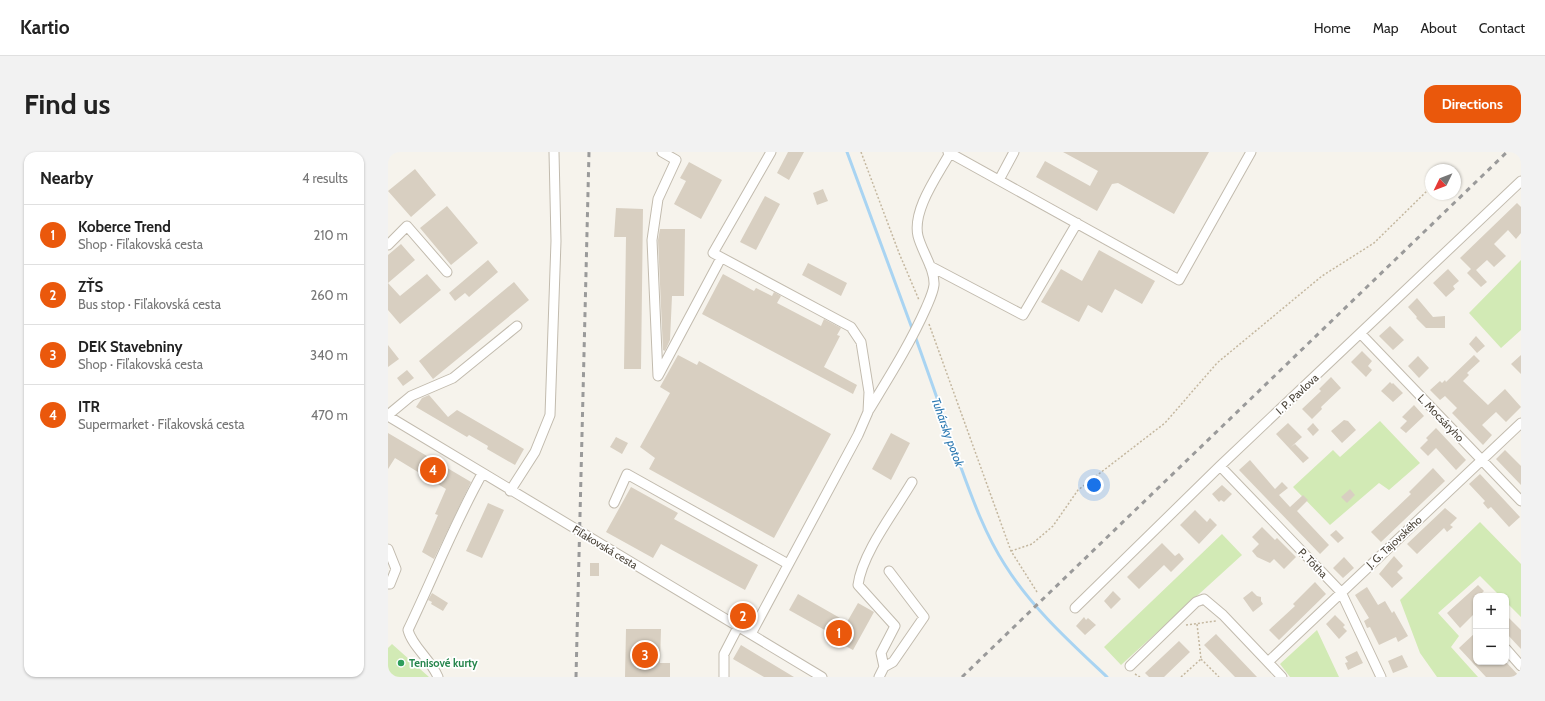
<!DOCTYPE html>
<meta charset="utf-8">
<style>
body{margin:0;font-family:Cabin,sans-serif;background:#f2f2f2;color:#222}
.controls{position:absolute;right:12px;bottom:12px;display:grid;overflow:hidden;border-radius:8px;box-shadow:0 1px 3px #0004}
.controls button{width:36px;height:36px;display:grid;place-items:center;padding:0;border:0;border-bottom:1px solid #e0e0e0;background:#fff;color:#222;font:20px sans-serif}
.compass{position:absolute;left:1037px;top:12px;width:36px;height:36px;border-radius:50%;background:#fff;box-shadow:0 1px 3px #0004;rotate:227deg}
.you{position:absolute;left:706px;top:333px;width:14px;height:14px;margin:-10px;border:3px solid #fff;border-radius:50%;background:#1a73e8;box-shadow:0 0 0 6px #1a73e833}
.badge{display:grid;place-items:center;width:26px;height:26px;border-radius:50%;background:#ea580c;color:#fff;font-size:13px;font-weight:700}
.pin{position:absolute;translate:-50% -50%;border:2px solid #fff;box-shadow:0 1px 4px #0006}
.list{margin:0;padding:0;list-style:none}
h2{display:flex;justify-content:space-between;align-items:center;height:52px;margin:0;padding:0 16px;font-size:17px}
h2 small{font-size:13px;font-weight:400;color:#767676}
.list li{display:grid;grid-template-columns:26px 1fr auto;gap:12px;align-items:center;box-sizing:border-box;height:60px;padding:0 16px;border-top:1px solid #e0e0e0}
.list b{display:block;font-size:15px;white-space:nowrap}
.list p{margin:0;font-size:13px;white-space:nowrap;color:#767676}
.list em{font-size:13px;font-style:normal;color:#767676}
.map{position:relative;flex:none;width:1133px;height:525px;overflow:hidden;border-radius:12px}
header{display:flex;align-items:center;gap:24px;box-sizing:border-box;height:56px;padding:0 20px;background:#fff;border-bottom:1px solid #e0e0e0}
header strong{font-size:19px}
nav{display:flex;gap:22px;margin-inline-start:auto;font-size:14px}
.intro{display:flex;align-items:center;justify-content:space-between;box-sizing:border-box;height:96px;padding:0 24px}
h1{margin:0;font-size:28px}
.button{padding:10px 18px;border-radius:12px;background:#ea580c;color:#fff;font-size:14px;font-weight:700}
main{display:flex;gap:24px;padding:0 24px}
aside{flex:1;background:#fff;border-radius:12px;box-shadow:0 1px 3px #0004}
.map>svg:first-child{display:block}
.green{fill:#d2eab5}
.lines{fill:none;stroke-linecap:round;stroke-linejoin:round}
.stream{stroke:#a9d4f2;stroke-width:3}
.building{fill:#d8cfc1}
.minor-casing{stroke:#c2bbae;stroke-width:11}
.path{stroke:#c4b79f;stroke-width:1.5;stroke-dasharray:2 2;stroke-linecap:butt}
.minor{stroke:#fff;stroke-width:9}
.rail{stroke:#9a9a9a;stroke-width:3;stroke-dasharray:5 5;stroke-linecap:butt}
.leisure-dot{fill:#2e9e5b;stroke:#fff;stroke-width:1.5}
.labels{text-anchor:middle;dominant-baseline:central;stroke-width:3.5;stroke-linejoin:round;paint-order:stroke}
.street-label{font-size:11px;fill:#4b4439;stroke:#fff}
.leisure-label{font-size:11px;font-weight:bold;fill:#27864d;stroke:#fff;text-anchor:start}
.water-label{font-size:12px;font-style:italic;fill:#2e7ab2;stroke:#fff}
</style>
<header>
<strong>Kartio</strong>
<nav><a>Home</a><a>Map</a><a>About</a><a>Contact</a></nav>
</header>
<div class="intro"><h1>Find us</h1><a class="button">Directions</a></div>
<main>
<aside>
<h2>Nearby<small>4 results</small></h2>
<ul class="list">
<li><span class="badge">1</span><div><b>Koberce Trend</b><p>Shop · Fiľakovská cesta</p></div><em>210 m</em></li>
<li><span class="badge">2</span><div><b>ZŤS</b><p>Bus stop · Fiľakovská cesta</p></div><em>260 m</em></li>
<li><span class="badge">3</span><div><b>DEK Stavebniny</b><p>Shop · Fiľakovská cesta</p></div><em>340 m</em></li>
<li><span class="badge">4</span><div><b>ITR</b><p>Supermarket · Fiľakovská cesta</p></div><em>470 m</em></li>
</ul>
</aside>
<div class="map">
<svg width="1133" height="525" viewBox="0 0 1133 525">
<rect width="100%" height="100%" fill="#f6f3ec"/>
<path class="green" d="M1133,108V178L1113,196L1081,161Z
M992,269L1032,311L1001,338L991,331L942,373L905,335L945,298L952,305Z
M1092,370L1133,412V465L1118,450V444H1112L1092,424L1050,461L1071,484L1063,495L1090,525H1049L1032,501L1012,448Z
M834,382L854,403L733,513L716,495Z
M929,478L951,525H902L892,512Z
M4,492L41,525H0V496Z"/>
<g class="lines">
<path class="stream" d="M459,0L525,179
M527,184C541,223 555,262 568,302C582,340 595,379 617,413C644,456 682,490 719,525"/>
</g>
<path class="building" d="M400,0H416L401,28L389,21Z
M675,0H821L786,62L730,31L724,32L709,59L648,25L657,9L702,34L710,19Z
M301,10L334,28L313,67L286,52L298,29L292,26Z
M27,17L48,43L23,65L0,39Z
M435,37L440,49L429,53L425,41Z
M377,44L392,52L368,98L352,90Z
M1129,51L1133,55V81L1128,87L1120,78L1106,92L1118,104L1106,115L1099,108L1088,118L1099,130L1093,135L1079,121L1083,117L1072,106Z
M59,54L90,91L63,113L32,76Z
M228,56L255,57L253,217H236L238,85H226Z
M272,77H297L296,144H284L282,188L277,199L275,198L270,88Z
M13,92L27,108L0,131L12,144L39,122L53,138L12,172L0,158V103Z
M711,98L767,129L754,152L727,137L714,161L700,153L691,170L653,150L673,117L694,129Z
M100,108L110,120L81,145L77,141L67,149L61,141Z
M420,111L459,131L453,144L414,123Z
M1060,117L1071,129L1065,134L1067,137L1058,145L1045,131Z
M335,122L366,139L368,136L384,144L386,140L393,144L389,151L433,174L436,167L453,176L449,183L452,184L436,215L469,233L465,242L314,162Z
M126,130L141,148L45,227L31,209Z
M1029,146L1045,165L1057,164V176H1038L1028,166L1029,165L1020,155Z
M1002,174L1016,188L1005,198L991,184Z
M1088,184L1097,194L1089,201L1081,192Z
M0,193L11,207L0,215Z
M974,199L984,209L980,214L984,218L978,225L963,210Z
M290,203L309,213L311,209L443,282L386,386L261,317L267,306L252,295L282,241L272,235Z
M1086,203L1092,209L1079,221L1081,223L1075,229L1100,253L1117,237L1133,255L1118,270L1108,260L1094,273L1104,283L1095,293L1064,261L1069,256L1057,244L1052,248L1042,238L1052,229L1054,231L1057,228L1058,230Z
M1133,203V222L1123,212Z
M1030,204L1041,216L1031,226L1020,214Z
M19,218L26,226L15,234L9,226Z
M943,225L953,236L933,255L934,257L924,267L914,257L933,239L931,237Z
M1002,230L1004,232L1005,231L1015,241L1005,250L993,239Z
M41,243L60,265L69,258L136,297L127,313L99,297L100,294L81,283L79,285L28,255L34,246Z
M1026,253L1036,264L1018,281L1012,276L1019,269L1014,265Z
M956,268L960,269L968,278L954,291L943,279Z
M900,271L914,285L903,295L907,292L921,306L915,311L888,282Z
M925,271L931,278L925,284L919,277Z
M1048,276L1078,308L1068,318L1048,296L1040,304L1032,296L1040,288L1038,286Z
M0,281L83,330L46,407L34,400L50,363L47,362L58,337L7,306L0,317Z
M503,281L522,291L503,328L484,317Z
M228,285L240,291L234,302L222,295Z
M1117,298L1133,314V333L1108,307Z
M862,308L887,337L894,330L900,336L891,343L902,355L915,343L920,348L909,359L941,393L932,402L851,318Z
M1045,316L1057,329L993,390L983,380L1023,342L1021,340Z
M1092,322L1132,365L1121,375L1103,355L1100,357L1095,351L1097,349L1081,332Z
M834,333L844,342L836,350L833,348L831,350L824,342Z
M243,335L290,361L286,367L370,413L357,438L273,392L265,406L218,380Z
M962,337L967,343L959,351L953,345Z
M100,351L116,358L94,406L78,399Z
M1057,356L1069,366L1062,373L1065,375L1059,380L1056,376L1029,402L1019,392Z
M807,358L819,370L822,366L829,373L811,392L792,373Z
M874,375L887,388L889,386L908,405L896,417L886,407L882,411L869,405L864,399L871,392L864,385Z
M948,378L956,386L950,391L942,383Z
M774,391L787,404L791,401L796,407L783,420L776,413L751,437L739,425Z
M1006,404L1015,414L1009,420L1015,426L1004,436L991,422Z
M956,405L966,416L955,426L945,416Z
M202,411H211V424H202Z
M927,430L938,442L891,488L881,478L907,454L905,452Z
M1090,433L1096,439L1091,444H1088V460L1072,476L1059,461Z
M979,435L990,453L997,449L1004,461L1006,459L1020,484L1010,490L1008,485L991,493L982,475L979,476L976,469L981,466L967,443Z
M725,439L733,447L723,457L716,449Z
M864,439L869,444L873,445V449L875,452L865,460L855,446Z
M44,441L60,451L55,459L43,452L44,450L40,448Z
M410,442L459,470L470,451L486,460L465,498L448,489L451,486L401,458Z
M947,463L957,473L955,475L959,479L951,487L938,472Z
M1118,463L1133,478V497L1118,481Z
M696,465L698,468L700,466L708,473L697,483L688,474Z
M238,477H273L272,511H282V525H237Z
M1088,480V510H1118L1132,525H1098L1071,496Z
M828,482L869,525H847L816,493Z
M791,489L802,500L776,525H761L757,521Z
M353,493L406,525H376L345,507Z
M969,499L975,511L960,518L957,511L960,510L957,505Z
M1014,503L1020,515L1005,521L1000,509Z"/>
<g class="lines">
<g class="minor-casing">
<path id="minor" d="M274,0L288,8L270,47L264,88L270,224L333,106
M560,0L791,128L863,0
M611,28L626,0
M0,93L19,74L59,120
M542,114L635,163L689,71
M973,182L1133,349
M481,258C501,225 522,192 538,156C541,149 545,141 546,133C547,117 534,100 530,84C524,58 550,23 562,1
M0,263L23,244L65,226L129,174
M0,264L434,525
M832,314L953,440L993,525
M122,339L147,300L162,263L168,89L166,0
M226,351L239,322L400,412
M0,397L8,417L2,432H0
M687,456L832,314L1133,29
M363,482L470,283L480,260L481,240L473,190L463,175L325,101L383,0
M1118,497L1133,514
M880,510L1133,271
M742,514L808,450L816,447L835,463L894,525
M496,515L505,510L536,465L501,419
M50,525C43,508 24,494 20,478C45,426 66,372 94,322
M336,525V502L350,475
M491,525L496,515L493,501L507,474L470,433C474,401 507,359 524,330"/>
</g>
<path class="path" d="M473,0L511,101L531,148
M541,172L623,399L649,440
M623,399L644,392L665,374L690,338L777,271L829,211L934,124L986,91L1043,35
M798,473L828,469
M813,507L831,525
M747,522L752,525
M793,525L813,507L809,472"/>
<use href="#minor" class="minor"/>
<path class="rail" d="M188,525L201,0
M574,525L1119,0"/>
</g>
<circle class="leisure-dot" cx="13" cy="511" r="4"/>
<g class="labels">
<g class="street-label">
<text transform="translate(909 242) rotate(-43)">I. P. Pavlova</text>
<text transform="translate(1053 266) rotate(46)">L. Mocsáryho</text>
<text transform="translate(1006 390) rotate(-43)">J. G. Tajovského</text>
<text transform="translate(217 395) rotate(31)">Fiľakovská cesta</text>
<text transform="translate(925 411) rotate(46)">P. Tótha</text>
</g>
<g class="leisure-label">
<text x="21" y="511">Tenisové kurty</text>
</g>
<g class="water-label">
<text transform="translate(560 280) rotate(70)">Tuhársky potok</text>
</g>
</g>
</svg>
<div class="controls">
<button>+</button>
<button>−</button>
</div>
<svg class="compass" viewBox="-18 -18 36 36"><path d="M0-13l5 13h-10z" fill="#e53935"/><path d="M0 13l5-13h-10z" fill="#767676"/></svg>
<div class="you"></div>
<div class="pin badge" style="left:451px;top:481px">1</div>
<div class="pin badge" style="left:355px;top:464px">2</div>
<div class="pin badge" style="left:257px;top:503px">3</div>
<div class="pin badge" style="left:45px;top:318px">4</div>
</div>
</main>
